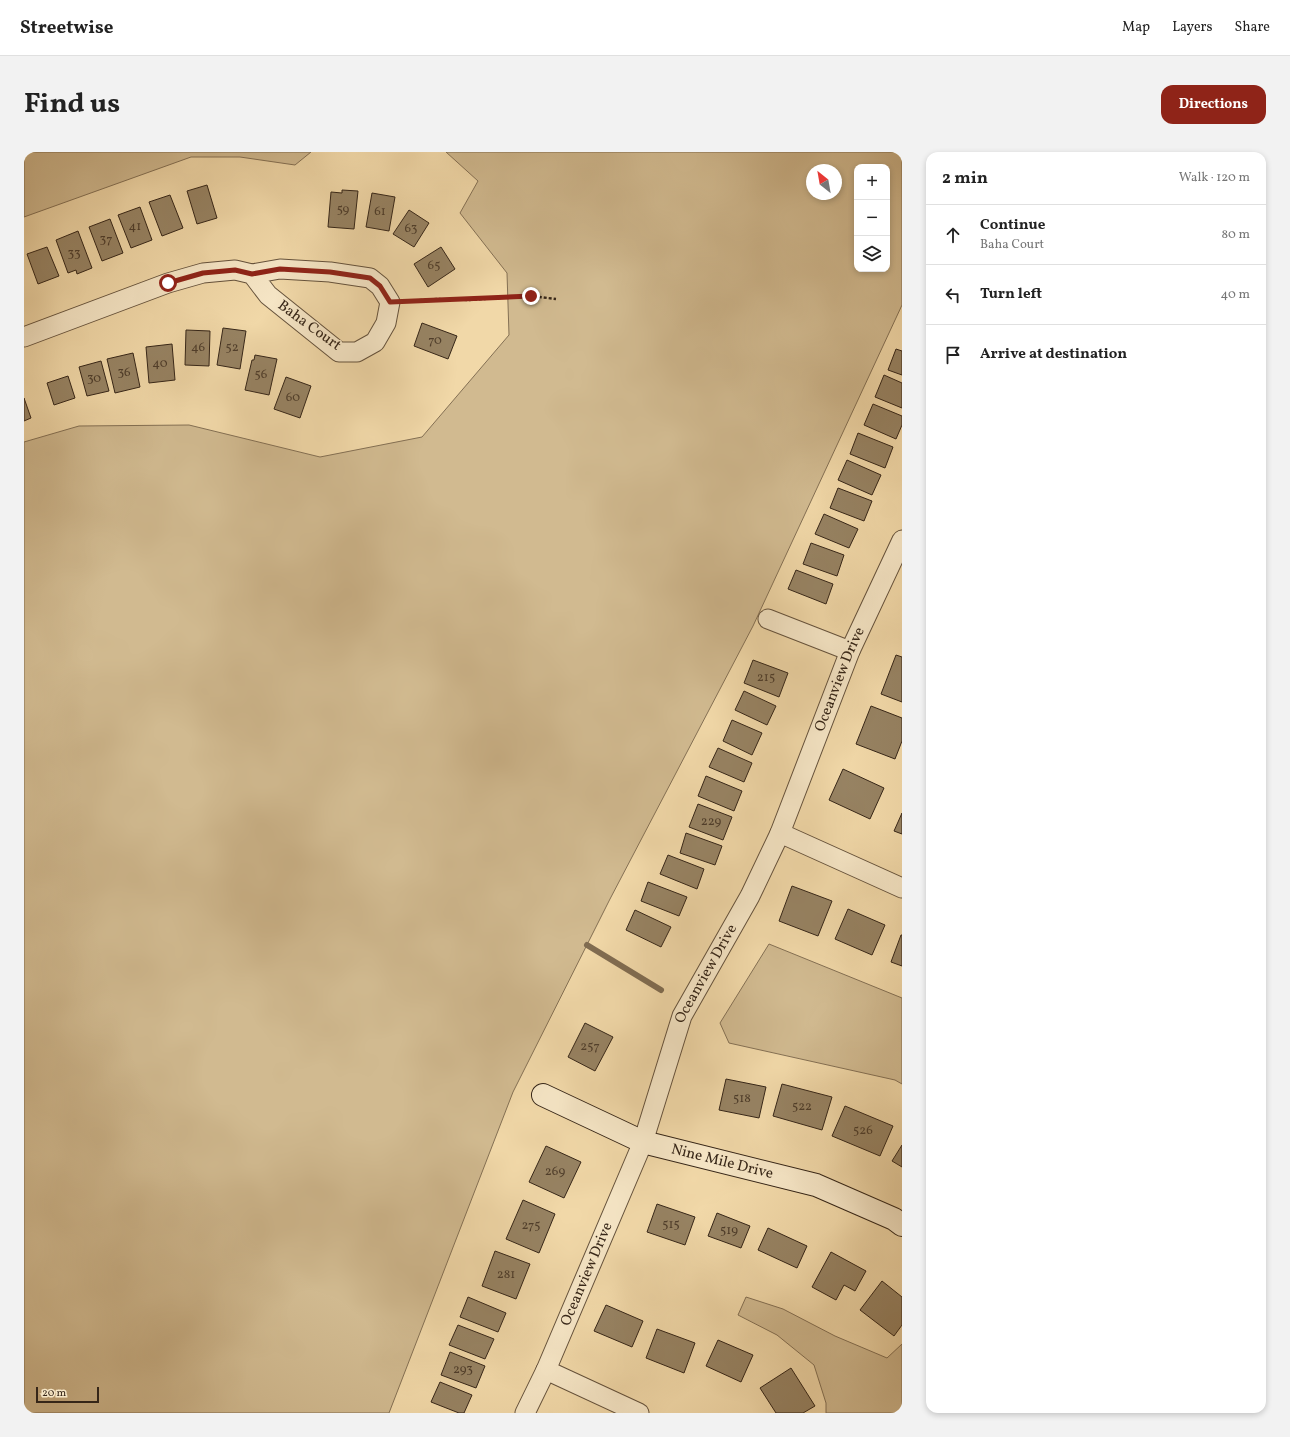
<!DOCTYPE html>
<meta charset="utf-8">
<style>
body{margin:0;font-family:Vollkorn,serif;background:#f2f2f2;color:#222}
.controls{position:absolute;right:12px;top:12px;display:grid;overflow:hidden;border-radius:8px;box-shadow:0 2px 6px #0003}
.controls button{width:36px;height:36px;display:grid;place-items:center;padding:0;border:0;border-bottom:1px solid #e0e0e0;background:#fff;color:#222;font:20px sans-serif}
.compass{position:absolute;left:782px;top:12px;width:36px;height:36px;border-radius:50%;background:#fff;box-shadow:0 2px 6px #0003;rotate:329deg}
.scale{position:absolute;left:12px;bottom:10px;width:63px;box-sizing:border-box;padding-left:4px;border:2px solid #362618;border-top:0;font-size:11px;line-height:14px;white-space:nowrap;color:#362618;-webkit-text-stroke:3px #f6e6c6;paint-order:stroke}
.stop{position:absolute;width:12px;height:12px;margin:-9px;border:3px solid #8f2418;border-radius:50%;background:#fff}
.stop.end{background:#8f2418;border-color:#fff;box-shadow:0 1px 4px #0008}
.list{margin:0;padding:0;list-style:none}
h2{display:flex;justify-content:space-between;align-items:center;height:52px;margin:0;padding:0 16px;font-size:17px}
h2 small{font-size:13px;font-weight:400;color:#767676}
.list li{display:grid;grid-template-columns:26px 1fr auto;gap:12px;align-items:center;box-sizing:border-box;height:60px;padding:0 16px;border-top:1px solid #e0e0e0}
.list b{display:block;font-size:15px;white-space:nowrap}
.list p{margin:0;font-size:13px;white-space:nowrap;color:#767676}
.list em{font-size:13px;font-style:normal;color:#767676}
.icon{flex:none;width:22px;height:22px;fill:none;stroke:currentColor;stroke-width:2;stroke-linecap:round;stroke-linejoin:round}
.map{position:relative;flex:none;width:878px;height:1261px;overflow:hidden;border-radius:12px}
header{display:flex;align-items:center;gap:24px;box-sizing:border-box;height:56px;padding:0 20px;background:#fff;border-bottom:1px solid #e0e0e0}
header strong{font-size:19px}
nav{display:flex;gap:22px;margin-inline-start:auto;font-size:14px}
.intro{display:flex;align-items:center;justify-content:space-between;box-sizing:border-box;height:96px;padding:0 24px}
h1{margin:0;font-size:28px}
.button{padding:10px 18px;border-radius:12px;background:#8f2418;color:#fff;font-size:14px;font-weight:700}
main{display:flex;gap:24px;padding:0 24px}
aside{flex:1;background:#fff;border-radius:12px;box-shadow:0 2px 6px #0003}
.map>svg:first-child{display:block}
.green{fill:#d1ba90;stroke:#847054;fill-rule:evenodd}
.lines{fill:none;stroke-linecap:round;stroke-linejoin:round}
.stream{stroke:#806c51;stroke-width:6}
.building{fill:#978363;stroke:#362618}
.street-casing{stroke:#65523c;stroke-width:21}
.secondary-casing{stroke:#362618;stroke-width:24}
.path{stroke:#362618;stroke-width:2.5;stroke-dasharray:3 2;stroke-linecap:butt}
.street{stroke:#f6e6c6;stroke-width:19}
.secondary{stroke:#f6e6c6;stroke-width:22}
.route{stroke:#8f2418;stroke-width:5}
.labels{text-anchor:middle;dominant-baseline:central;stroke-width:3;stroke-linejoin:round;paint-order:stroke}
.number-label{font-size:13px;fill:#4e3d2b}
.street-label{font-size:15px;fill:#362618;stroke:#f6e6c6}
</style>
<header>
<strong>Streetwise</strong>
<nav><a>Map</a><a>Layers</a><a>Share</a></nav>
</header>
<div class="intro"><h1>Find us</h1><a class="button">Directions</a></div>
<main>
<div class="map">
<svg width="878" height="1261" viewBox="0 0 878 1261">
<rect width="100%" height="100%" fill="#f1d8a8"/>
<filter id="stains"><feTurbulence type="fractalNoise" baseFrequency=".005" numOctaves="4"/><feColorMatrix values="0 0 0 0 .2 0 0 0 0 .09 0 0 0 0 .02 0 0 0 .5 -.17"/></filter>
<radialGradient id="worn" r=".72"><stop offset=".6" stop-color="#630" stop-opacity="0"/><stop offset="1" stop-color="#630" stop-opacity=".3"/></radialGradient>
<path class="green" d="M0,0H287L271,13L216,5H167L0,65Z
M422,0H878V153L729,474L586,747L489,940L365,1261H0V290L55,274L165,273L296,305L398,285L485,183L483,121L436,61L454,29ZM833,15H863V117H833ZM788,18H812V42H788Z
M745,792L878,846V932L871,928L705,891L696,871Z
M722,1145L759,1157L811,1184L863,1206L878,1192V1261H802V1251L790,1213L753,1183L714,1163Z"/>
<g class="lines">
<path class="stream" d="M563,793L637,838"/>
</g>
<path class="building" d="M183,33L193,66L173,72L163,39Z
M318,38L334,39L330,77L304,75L307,40L318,41Z
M348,41L371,45L365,79L342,75Z
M146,43L159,76L138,84L125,50Z
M116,55L128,88L107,96L94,63Z
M385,58L405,71L390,95L369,82Z
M86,67L99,101L78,109L65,75Z
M54,79L68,116L53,122L52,118L44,121L32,88Z
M23,95L35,124L14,132L3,102Z
M417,95L431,117L404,135L390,112Z
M398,171L433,184L424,207L390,194Z
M199,176L222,179L216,217L193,213Z
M162,178L186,179L185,214L161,213Z
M148,192L151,228L125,231L122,195Z
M872,197L878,199V223L864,218Z
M109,201L116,235L91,241L83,207Z
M231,203L253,207L245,243L221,238L228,208H230Z
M77,209L85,239L63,244L55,215Z
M860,223L878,231V256L851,245Z
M44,224L51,246L30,253L23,231Z
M262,225L287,234L276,266L250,257Z
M0,246L7,266L0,269Z
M849,252L878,264V273L872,287L840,273Z
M834,281L869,295L861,316L826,302Z
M823,308L857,323L848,343L814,328Z
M814,336L848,349L840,369L806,356Z
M800,362L834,377L825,396L791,382Z
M787,391L820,403L813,424L779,412Z
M772,418L809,432L802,452L764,437Z
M872,503L878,505V550L857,542Z
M729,508L764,521L755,545L720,531Z
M720,539L752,554L743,573L711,558Z
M847,554L878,566V589L871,607L832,592Z
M708,568L738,581L728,603L699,589Z
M694,596L728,611L720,630L685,615Z
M819,617L860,636L846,667L805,648Z
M682,624L718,639L710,659L674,644Z
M674,652L708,665L699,688L665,675Z
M878,661V682L870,679Z
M662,681L698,694L691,713L656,701Z
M644,703L680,717L673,737L636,722Z
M624,730L663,745L655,764L617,749Z
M768,734L808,749L794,784L755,769Z
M824,757L861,773L848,803L811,787Z
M611,758L647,775L637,795L602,778Z
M877,783H878V814L867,810Z
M561,871L589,885L571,919L544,905Z
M702,927L742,935L735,966L695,958Z
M758,932L808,945L798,978L749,964Z
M821,954L869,974L856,1004L808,984Z
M878,993V1015L868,1009Z
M522,994L557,1010L540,1046L505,1030Z
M499,1048L531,1062L515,1101L482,1087Z
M633,1052L671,1065L661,1093L623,1080Z
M693,1061L726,1074L717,1096L684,1084Z
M744,1076L783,1094L773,1116L734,1098Z
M471,1099L506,1112L492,1147L458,1134Z
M807,1100L842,1119L831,1139L820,1133L812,1148L788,1135Z
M858,1129L878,1145V1173L870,1184L836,1158Z
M444,1145L482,1161L474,1180L436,1165Z
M582,1153L619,1169L608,1195L570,1179Z
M434,1173L470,1187L461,1207L425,1193Z
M633,1177L671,1191L660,1221L622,1206Z
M694,1188L729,1203L717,1230L682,1214Z
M426,1200L461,1214L452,1236L417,1223Z
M767,1216L791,1254L779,1261H752L736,1236Z
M416,1230L448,1243L440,1261H435L407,1250Z"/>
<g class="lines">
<g class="street-casing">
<g id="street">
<path d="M0,185L144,131L179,121L211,118L228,122L256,117L306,120L346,126L356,134L366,150L362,171L351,190L333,200H315L244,143L228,122"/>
<path d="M744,467L826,499"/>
<path d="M756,681L878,736"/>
<path d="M522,1218L615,1261"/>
<path id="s1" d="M501,1261L522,1218L619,990L658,864L726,744L756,681L826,499L878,388"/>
</g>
</g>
<g class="secondary-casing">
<g id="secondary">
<path id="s2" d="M519,943L619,990L792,1033L870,1067L878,1073"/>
</g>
</g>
<path class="path" d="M385,149L414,147L444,148L507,144L532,147"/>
<use href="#street" class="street"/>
<use href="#secondary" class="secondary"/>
</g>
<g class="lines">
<path class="route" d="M144,131L179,121L211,118L228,122L256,117L306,120L346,126L356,134L366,150L507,144"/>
</g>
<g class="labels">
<g class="number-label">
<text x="319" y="58">59</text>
<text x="356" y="60">61</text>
<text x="111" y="75">41</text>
<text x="387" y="77">63</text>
<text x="82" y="88">37</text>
<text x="50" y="102">33</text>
<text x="410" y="114">65</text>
<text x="411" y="189">70</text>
<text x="174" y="196">46</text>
<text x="208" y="196">52</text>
<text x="136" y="212">40</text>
<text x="100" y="221">36</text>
<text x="237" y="223">56</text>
<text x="70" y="227">30</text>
<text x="269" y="246">60</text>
<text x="742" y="526">215</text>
<text x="687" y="670">229</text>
<text x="566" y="895">257</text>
<text x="718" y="947">518</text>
<text x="778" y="955">522</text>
<text x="839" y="979">526</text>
<text x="531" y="1020">269</text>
<text x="647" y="1073">515</text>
<text x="507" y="1074">275</text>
<text x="705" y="1079">519</text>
<text x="482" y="1123">281</text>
<text x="439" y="1218">293</text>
</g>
<g class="street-label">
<text transform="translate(285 174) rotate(36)">Baha Court</text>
<text stroke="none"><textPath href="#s1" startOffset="800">Oceanview Drive</textPath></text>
<text stroke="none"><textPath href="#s1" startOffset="476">Oceanview Drive</textPath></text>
<text stroke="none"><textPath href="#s2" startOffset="192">Nine Mile Drive</textPath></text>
<text stroke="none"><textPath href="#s1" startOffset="152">Oceanview Drive</textPath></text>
</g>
</g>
<rect width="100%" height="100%" filter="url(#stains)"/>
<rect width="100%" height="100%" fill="url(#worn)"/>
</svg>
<div class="controls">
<button>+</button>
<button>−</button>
<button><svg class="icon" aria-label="layers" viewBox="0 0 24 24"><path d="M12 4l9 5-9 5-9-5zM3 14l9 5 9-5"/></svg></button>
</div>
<svg class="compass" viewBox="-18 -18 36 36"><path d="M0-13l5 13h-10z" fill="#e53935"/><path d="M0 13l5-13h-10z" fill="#767676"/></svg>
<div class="scale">20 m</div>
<div class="stop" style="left:144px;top:131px"></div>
<div class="stop end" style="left:507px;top:144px"></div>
</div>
<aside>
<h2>2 min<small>Walk · 120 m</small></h2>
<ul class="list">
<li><svg class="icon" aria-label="ahead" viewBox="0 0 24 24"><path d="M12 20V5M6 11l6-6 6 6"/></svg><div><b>Continue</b><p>Baha Court</p></div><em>80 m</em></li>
<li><svg class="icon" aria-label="left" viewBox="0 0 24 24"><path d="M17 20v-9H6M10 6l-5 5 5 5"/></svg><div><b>Turn left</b></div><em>40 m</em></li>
<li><svg class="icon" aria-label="arrive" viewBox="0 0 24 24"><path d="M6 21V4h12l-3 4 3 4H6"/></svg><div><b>Arrive at destination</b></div></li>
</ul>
</aside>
</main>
